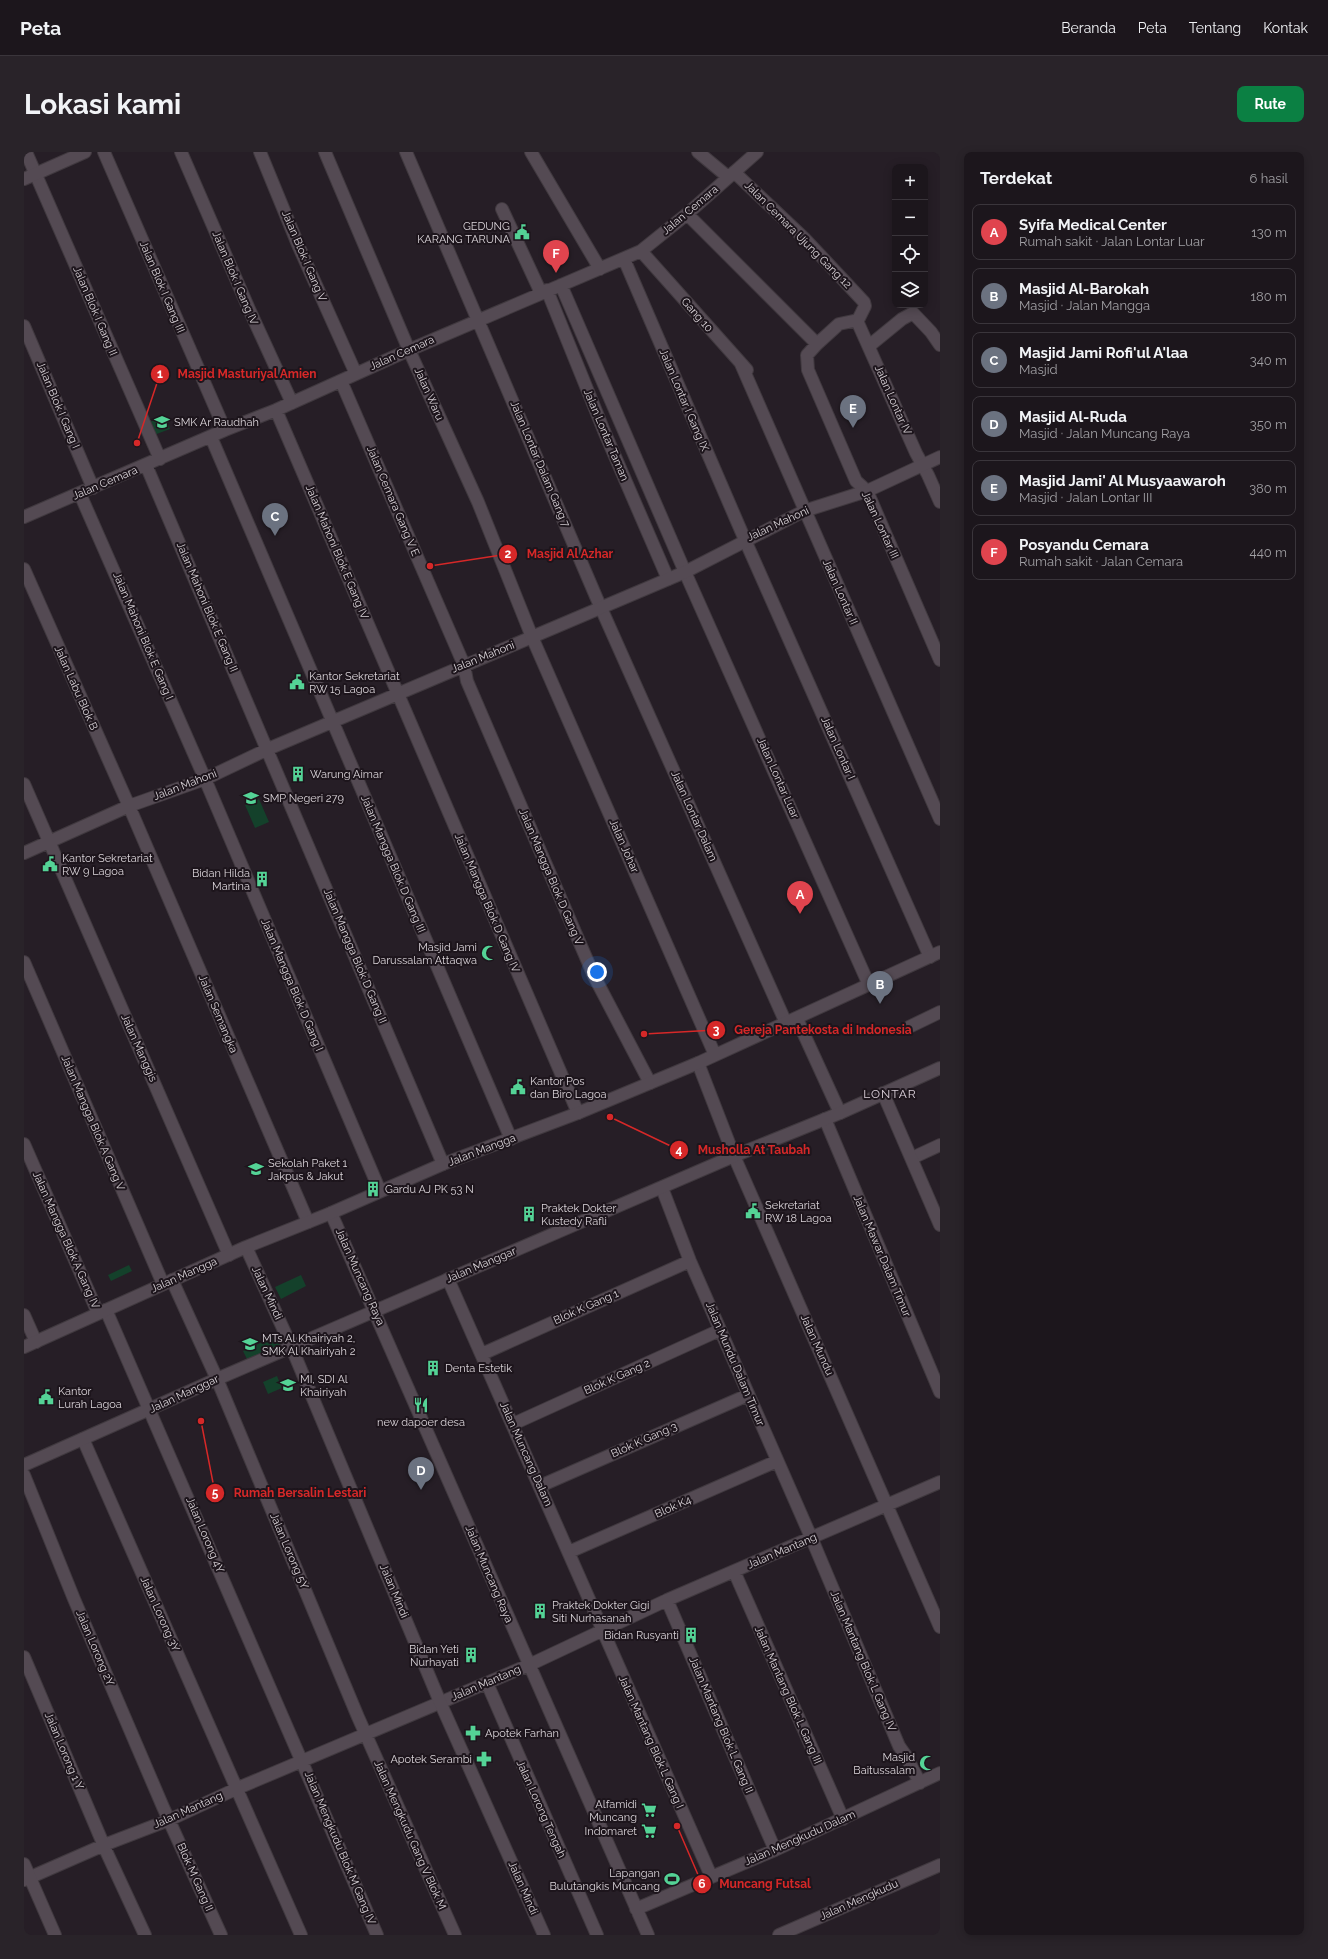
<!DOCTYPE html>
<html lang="id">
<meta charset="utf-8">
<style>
body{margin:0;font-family:Raleway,sans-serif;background:#292329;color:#f1f3f6}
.controls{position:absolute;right:12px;top:12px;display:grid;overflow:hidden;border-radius:8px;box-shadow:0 2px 10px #0003}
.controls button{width:36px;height:36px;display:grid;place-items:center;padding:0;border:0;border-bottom:1px solid #3a353b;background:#1c161c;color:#f1f3f6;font:20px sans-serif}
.you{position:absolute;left:573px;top:820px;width:14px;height:14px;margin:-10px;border:3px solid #fff;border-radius:50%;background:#1a73e8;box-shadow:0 0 0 6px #1a73e833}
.badge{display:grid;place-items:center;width:26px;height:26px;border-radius:50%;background:#0b8043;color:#fff;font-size:13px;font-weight:700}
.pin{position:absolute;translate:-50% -33px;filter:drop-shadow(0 1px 2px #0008)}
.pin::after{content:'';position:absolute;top:21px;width:14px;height:12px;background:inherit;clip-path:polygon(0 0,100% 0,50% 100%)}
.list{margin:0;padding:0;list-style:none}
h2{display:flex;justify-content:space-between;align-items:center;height:52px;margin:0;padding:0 16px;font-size:17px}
h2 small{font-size:13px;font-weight:400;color:#a09fa3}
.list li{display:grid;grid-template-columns:26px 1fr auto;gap:12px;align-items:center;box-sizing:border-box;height:56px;margin:0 8px 8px;padding:0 8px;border:1px solid #3a353b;border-radius:8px}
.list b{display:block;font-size:15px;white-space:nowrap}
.list p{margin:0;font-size:13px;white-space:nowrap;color:#a09fa3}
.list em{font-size:13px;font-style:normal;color:#a09fa3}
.icon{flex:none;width:22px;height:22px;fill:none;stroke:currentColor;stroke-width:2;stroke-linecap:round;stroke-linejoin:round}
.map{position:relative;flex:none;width:916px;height:1783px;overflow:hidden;border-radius:8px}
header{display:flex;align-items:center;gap:24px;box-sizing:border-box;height:56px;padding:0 20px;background:#1c161c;border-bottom:1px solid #3a353b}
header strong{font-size:19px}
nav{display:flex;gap:22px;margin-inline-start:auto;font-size:14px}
.intro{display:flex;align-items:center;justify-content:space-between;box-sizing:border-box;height:96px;padding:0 24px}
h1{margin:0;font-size:28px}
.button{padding:10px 18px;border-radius:8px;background:#0b8043;color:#fff;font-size:14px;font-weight:700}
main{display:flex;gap:24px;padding:0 24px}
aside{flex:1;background:#1c161c;border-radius:8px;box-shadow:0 2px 10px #0003}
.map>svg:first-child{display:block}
.green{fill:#14412b}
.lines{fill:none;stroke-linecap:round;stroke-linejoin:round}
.minor-casing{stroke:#40393f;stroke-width:14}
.tertiary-casing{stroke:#40393f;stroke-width:14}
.minor{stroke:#544a53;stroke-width:12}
.tertiary{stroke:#544a53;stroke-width:12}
.labels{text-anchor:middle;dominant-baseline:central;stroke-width:4;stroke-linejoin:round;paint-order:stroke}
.street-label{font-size:11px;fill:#dad4d9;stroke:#1d151c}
.poi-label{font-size:11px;fill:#dad4d9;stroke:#1d151c;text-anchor:start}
.neighbourhood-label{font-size:12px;letter-spacing:1px;fill:#ddd2dc;stroke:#1d151c}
.leader{fill:none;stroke:#d62828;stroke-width:1.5}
.callout-dot{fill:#d62828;stroke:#1d151c;stroke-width:1.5}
.mark-label{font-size:12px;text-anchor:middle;font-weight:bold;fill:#fff}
.callout-label{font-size:12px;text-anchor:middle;font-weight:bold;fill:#d62828;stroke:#1d151c;stroke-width:4;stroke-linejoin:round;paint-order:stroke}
</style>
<header>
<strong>Peta</strong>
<nav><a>Beranda</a><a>Peta</a><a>Tentang</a><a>Kontak</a></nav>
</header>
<div class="intro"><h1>Lokasi kami</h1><a class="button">Rute</a></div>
<main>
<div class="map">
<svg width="916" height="1783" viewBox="0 0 916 1783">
<rect width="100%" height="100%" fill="#261e26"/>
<path class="green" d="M141,264L146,277L130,283L125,270Z
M235,647L245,670L231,676L221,653Z
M105,1113L108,1119L87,1129L84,1123Z
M277,1123L282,1134L257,1147L251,1135Z
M252,1184L257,1194L224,1209L219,1199Z
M253,1224L258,1236L244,1242L239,1230Z"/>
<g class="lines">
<g class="minor-casing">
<path id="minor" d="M2,0L136,307
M80,0L201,278
M157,0L225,157L268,251
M236,0L275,95L332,222
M382,0L573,447L762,871
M507,0L576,117
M674,0L704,25
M710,20L780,86L840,150L841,154L834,168V171L892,301L904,323L916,350
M478,57L517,141
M663,62L793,192L783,203L784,218L832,329L843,339L916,508
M617,99L723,218
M600,107L721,388L906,805
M537,133L661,420L845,833
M523,138L580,279L644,427
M0,174L69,336
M793,192L815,172L834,168
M845,194L878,167L889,161L907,180L916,193
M717,212L916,667
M317,229L440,513L443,529L570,824L626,931
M252,258L554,961
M187,285L487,987
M122,313L419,1012
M56,342L181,627L356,1039
M0,365L201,278L252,258L385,198L617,99L663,62L733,0
M0,417L105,654L284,1070
M0,632L205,1103
M0,701L105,654L181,627L244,597L508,485
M0,810L139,1132
M773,867L816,961
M885,875L916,860
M674,911L710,1004L916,1475
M801,967L916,1240
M0,992L74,1161
M888,1006L916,993
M638,1036L666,1109L790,1392L875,1594L882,1604L896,1631
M307,1061L624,1783
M424,1127L687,1724
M148,1128L193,1227L334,1565L431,1783
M82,1158L353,1783
M0,1163L12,1190
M458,1202L666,1109
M489,1272L696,1178
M59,1287L277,1783
M0,1323L50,1447L139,1655L197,1783
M516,1334L724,1243
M545,1400L753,1309
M710,1419L819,1667
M643,1448L751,1698
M0,1505L83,1701L121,1783
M463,1531L573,1783
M0,1728L80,1693L145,1668L214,1636L505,1513L643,1448L916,1330
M612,1757L751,1698L916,1621
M755,1783L916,1713"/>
</g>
<g class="tertiary-casing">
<path id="tertiary" d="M301,0L385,198L454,350L508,485L691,903
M0,27L61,0
M508,485L661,420L780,359L843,339L916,305
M859,941L916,1073
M222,1095L267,1194L416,1550L520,1783
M0,1195L222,1095L307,1061L419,1012L554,961L674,911L916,800
M0,1313L193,1227L710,1004L816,961L916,916
M0,1712L31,1783"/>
</g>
<use href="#minor" class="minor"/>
<use href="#tertiary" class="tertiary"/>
</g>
<defs>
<g id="civic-bare" transform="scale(1.2)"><path d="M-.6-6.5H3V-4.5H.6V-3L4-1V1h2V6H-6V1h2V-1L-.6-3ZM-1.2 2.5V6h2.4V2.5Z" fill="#54d396" stroke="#1d151c" stroke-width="2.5" paint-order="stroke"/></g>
<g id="school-bare" transform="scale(1.2)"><path d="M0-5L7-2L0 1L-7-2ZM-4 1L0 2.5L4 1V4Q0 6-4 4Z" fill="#54d396" stroke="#1d151c" stroke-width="2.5" paint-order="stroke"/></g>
<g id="building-bare" transform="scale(1.2)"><path d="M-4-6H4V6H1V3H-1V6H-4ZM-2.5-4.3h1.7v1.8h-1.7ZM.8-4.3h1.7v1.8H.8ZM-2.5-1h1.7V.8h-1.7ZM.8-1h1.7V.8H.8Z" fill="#54d396" stroke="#1d151c" stroke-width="2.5" paint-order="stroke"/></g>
<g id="mosque-bare" transform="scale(1.2)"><path d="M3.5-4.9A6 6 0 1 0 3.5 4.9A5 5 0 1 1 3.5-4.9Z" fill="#54d396" stroke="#1d151c" stroke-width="2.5" paint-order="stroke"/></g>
<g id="restaurant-bare" transform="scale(1.2)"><path d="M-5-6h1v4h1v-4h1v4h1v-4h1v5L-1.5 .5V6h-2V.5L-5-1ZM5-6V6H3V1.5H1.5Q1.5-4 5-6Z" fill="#54d396" stroke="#1d151c" stroke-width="2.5" paint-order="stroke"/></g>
<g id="pharmacy-bare" transform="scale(1.2)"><path d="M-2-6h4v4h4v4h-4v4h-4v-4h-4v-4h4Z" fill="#54d396" stroke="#1d151c" stroke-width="2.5" paint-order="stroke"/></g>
<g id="supermarket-bare" transform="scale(1.2)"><path d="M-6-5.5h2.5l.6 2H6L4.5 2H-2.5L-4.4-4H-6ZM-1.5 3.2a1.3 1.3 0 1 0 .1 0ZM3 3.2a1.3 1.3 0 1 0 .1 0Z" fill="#54d396" stroke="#1d151c" stroke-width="2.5" paint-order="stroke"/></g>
<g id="stadium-bare" transform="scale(1.2)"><path d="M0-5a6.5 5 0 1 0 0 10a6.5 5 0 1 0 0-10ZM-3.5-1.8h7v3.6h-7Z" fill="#54d396" stroke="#1d151c" stroke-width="2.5" paint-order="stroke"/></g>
</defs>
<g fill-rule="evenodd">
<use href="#civic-bare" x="498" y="80"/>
<use href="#school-bare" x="138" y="270"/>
<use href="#civic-bare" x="273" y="530"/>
<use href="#building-bare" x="274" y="622"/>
<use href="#school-bare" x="227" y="646"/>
<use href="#civic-bare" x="26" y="712"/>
<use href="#building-bare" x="238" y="727"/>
<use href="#mosque-bare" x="465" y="801"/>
<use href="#civic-bare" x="494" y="935"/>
<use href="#school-bare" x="232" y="1017"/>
<use href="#building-bare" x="349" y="1037"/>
<use href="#civic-bare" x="729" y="1059"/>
<use href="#building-bare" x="505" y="1062"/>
<use href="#school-bare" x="226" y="1192"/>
<use href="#building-bare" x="409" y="1216"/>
<use href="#school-bare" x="264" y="1233"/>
<use href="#civic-bare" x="22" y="1245"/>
<use href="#restaurant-bare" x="397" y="1253"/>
<use href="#building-bare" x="516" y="1459"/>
<use href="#building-bare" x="667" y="1483"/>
<use href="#building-bare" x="447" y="1503"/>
<use href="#pharmacy-bare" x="449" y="1581"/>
<use href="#pharmacy-bare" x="460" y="1607"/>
<use href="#mosque-bare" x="903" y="1611"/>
<use href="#supermarket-bare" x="625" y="1658"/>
<use href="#supermarket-bare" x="625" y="1679"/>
<use href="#stadium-bare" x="648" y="1727"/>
</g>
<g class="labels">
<g class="street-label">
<text transform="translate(666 58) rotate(-40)">Jalan Cemara</text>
<text transform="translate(774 83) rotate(45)">Jalan Cemara Ujung Gang 12</text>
<text transform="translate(280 104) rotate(67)">Jalan Blok I Gang V</text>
<text transform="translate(211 126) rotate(67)">Jalan Blok I Gang IV</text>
<text transform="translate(138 135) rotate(67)">Jalan Blok I Gang III</text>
<text transform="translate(71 159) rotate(67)">Jalan Blok I Gang II</text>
<text transform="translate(673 163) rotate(49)">Gang 10</text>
<text transform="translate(378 201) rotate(-24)">Jalan Cemara</text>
<text transform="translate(405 242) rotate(66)">Jalan Waru</text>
<text transform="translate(660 248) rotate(67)">Jalan Lontar I Gang IX</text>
<text transform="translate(869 248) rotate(66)">Jalan Lontar IV</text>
<text transform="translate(34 253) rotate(67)">Jalan Blok I Gang I</text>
<text transform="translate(582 283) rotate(67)">Jalan Lontar Taman</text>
<text transform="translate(516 312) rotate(67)">Jalan Lontar Dalam Gang 7</text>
<text transform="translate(81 331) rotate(-23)">Jalan Cemara</text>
<text transform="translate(369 349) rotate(67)">Jalan Cemara Gang V E</text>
<text transform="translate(754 372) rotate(-25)">Jalan Mahoni</text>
<text transform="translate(856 373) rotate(65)">Jalan Lontar III</text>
<text transform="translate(313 400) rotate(67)">Jalan Mahoni Blok E Gang IV</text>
<text transform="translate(816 440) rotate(66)">Jalan Lontar II</text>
<text transform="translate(183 455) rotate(67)">Jalan Mahoni Blok E Gang II</text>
<text transform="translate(119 484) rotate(67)">Jalan Mahoni Blok E Gang I</text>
<text transform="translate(459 505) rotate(-22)">Jalan Mahoni</text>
<text transform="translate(52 536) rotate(66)">Jalan Labu Blok B</text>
<text transform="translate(814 596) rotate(66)">Jalan Lontar I</text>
<text transform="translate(754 626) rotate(66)">Jalan Lontar Luar</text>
<text transform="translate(161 633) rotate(-21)">Jalan Mahoni</text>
<text transform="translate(670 664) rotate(66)">Jalan Lontar Dalam</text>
<text transform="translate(600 694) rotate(66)">Jalan Johar</text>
<text transform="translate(369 712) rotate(67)">Jalan Mangga Blok D Gang III</text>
<text transform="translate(527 725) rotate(67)">Jalan Mangga Blok D Gang V</text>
<text transform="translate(463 751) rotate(67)">Jalan Mangga Blok D Gang IV</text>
<text transform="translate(331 804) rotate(67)">Jalan Mangga Blok D Gang II</text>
<text transform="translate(268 833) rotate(67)">Jalan Mangga Blok D Gang I</text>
<text transform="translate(194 862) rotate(67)">Jalan Semangka</text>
<text transform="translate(115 896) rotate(66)">Jalan Manggis</text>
<text transform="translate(69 971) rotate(67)">Jalan Mangga Blok A Gang V</text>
<text transform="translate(458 998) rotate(-21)">Jalan Mangga</text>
<text transform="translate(42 1088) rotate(66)">Jalan Mangga Blok A Gang IV</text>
<text transform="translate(858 1104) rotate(67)">Jalan Mawar Dalam Timur</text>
<text transform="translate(457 1113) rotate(-23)">Jalan Manggar</text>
<text transform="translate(160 1123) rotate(-24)">Jalan Mangga</text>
<text transform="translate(336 1125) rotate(66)">Jalan Muncang Raya</text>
<text transform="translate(243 1141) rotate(65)">Jalan Mindi</text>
<text transform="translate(562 1155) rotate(-24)">Blok K Gang 1</text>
<text transform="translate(793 1193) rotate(66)">Jalan Mundu</text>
<text transform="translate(711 1212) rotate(67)">Jalan Mundu Dalam Timur</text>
<text transform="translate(593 1225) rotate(-24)">Blok K Gang 2</text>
<text transform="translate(160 1242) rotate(-25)">Jalan Manggar</text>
<text transform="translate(620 1288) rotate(-24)">Blok K Gang 3</text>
<text transform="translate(502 1302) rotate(66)">Jalan Muncang Dalam</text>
<text transform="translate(649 1355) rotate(-24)">Blok K4</text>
<text transform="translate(181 1383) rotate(67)">Jalan Lorong 4Y</text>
<text transform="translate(265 1399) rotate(67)">Jalan Lorong 5Y</text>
<text transform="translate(758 1399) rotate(-23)">Jalan Mantang</text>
<text transform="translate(465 1422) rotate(67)">Jalan Muncang Raya</text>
<text transform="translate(370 1439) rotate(67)">Jalan Mindi</text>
<text transform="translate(136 1462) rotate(66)">Jalan Lorong 3Y</text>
<text transform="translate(71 1496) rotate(67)">Jalan Lorong 2Y</text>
<text transform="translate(839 1509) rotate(67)">Jalan Mantang Blok L Gang IV</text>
<text transform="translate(462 1531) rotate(-23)">Jalan Mantang</text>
<text transform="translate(764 1543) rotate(66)">Jalan Mantang Blok L Gang III</text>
<text transform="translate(697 1573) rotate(67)">Jalan Mantang Blok L Gang II</text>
<text transform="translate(627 1590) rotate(66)">Jalan Mantang Blok L Gang I</text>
<text transform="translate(40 1599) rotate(67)">Jalan Lorong 1 Y</text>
<text transform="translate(517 1657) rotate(66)">Jalan Lorong Tengah</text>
<text transform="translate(164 1658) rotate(-24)">Jalan Mantang</text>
<text transform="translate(386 1683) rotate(66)">Jalan Mengkudu Gang V Blok M</text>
<text transform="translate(776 1686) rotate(-24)">Jalan Mengkudu Dalam</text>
<text transform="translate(316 1696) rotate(67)">Jalan Mengkudu Blok M Gang IV</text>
<text transform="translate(171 1725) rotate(66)">Blok M Gang II</text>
<text transform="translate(499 1736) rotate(66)">Jalan Mindi</text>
<text transform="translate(835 1748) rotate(-24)">Jalan Mengkudu</text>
</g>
<g class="poi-label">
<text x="486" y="74" text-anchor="end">GEDUNG<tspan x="486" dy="13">KARANG TARUNA</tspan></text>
<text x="150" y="270">SMK Ar Raudhah</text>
<text x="285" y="524">Kantor Sekretariat<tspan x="285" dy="13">RW 15 Lagoa</tspan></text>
<text x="286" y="622">Warung Aimar</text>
<text x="239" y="646">SMP Negeri 279</text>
<text x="38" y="706">Kantor Sekretariat<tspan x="38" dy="13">RW 9 Lagoa</tspan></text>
<text x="226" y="721" text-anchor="end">Bidan Hilda<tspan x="226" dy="13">Martina</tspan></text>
<text x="453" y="795" text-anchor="end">Masjid Jami<tspan x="453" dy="13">Darussalam Attaqwa</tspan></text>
<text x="506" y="929">Kantor Pos<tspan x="506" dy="13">dan Biro Lagoa</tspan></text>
<text x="244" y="1011">Sekolah Paket 1<tspan x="244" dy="13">Jakpus &amp; Jakut</tspan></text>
<text x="361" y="1037">Gardu AJ PK 53 N</text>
<text x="741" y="1053">Sekretariat<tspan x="741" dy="13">RW 18 Lagoa</tspan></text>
<text x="517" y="1056">Praktek Dokter<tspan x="517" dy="13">Kustedy Rafli</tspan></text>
<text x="238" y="1186">MTs Al Khairiyah 2,<tspan x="238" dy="13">SMK Al Khairiyah 2</tspan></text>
<text x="421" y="1216">Denta Estetik</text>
<text x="276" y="1227">MI, SDI Al<tspan x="276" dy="13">Khairiyah</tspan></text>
<text x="34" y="1239">Kantor<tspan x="34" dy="13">Lurah Lagoa</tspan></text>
<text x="397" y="1270" text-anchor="middle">new dapoer desa</text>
<text x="528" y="1453">Praktek Dokter Gigi<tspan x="528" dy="13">Siti Nurhasanah</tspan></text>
<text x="655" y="1483" text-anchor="end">Bidan Rusyanti</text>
<text x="435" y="1497" text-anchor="end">Bidan Yeti<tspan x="435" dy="13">Nurhayati</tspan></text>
<text x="461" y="1581">Apotek Farhan</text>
<text x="891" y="1605" text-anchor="end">Masjid<tspan x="891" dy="13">Baitussalam</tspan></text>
<text x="448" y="1607" text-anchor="end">Apotek Serambi</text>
<text x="613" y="1652" text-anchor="end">Alfamidi<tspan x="613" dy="13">Muncang</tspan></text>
<text x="613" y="1679" text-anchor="end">Indomaret</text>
<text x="636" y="1721" text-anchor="end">Lapangan<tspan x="636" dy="13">Bulutangkis Muncang</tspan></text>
</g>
<g class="neighbourhood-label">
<text x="866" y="942">LONTAR</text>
</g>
</g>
<path class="leader" d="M113 291L136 222M406 414L484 402M620 882L692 878M586 965L655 998M177 1269L191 1341M653 1674L678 1732"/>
<g class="callout-dot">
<circle cx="113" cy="291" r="4"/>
<circle cx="406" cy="414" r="4"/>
<circle cx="620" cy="882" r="4"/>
<circle cx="586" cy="965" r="4"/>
<circle cx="177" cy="1269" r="4"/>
<circle cx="653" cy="1674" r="4"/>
<circle cx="136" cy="222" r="10"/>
<circle cx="484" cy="402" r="10"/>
<circle cx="692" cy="878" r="10"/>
<circle cx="655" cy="998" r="10"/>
<circle cx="191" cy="1341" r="10"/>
<circle cx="678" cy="1732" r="10"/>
</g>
<g class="mark-label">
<text x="136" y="226">1</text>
<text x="484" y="406">2</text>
<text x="692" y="882">3</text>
<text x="655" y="1002">4</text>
<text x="191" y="1345">5</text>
<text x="678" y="1736">6</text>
</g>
<g class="callout-label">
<text x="223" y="226">Masjid Masturiyal Amien</text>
<text x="546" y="406">Masjid Al Azhar</text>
<text x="799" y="882">Gereja Pantekosta di Indonesia</text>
<text x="730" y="1002">Musholla At Taubah</text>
<text x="276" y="1345">Rumah Bersalin Lestari</text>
<text x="741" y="1736">Muncang Futsal</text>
</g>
</svg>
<div class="controls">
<button>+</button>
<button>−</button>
<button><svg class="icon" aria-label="locate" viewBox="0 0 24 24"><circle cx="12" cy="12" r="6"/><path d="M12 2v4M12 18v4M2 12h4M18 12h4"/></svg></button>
<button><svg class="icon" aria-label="layers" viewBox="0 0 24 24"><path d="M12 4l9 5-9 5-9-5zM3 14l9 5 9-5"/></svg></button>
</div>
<div class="you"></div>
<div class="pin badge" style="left:776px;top:762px;background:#e0444e">A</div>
<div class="pin badge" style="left:856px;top:852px;background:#6b7280">B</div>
<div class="pin badge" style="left:251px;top:384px;background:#6b7280">C</div>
<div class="pin badge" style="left:397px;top:1338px;background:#6b7280">D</div>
<div class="pin badge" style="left:829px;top:276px;background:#6b7280">E</div>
<div class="pin badge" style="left:532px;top:121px;background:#e0444e">F</div>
</div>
<aside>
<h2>Terdekat<small>6 hasil</small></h2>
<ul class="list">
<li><span class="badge" style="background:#e0444e">A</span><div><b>Syifa Medical Center</b><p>Rumah sakit · Jalan Lontar Luar</p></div><em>130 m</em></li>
<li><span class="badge" style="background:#6b7280">B</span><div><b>Masjid Al-Barokah</b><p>Masjid · Jalan Mangga</p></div><em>180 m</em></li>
<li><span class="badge" style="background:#6b7280">C</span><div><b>Masjid Jami Rofi'ul A'laa</b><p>Masjid</p></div><em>340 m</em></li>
<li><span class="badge" style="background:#6b7280">D</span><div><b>Masjid Al-Ruda</b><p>Masjid · Jalan Muncang Raya</p></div><em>350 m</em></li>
<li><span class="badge" style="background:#6b7280">E</span><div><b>Masjid Jami' Al Musyaawaroh</b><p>Masjid · Jalan Lontar III</p></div><em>380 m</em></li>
<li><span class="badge" style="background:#e0444e">F</span><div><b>Posyandu Cemara</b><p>Rumah sakit · Jalan Cemara</p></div><em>440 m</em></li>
</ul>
</aside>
</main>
